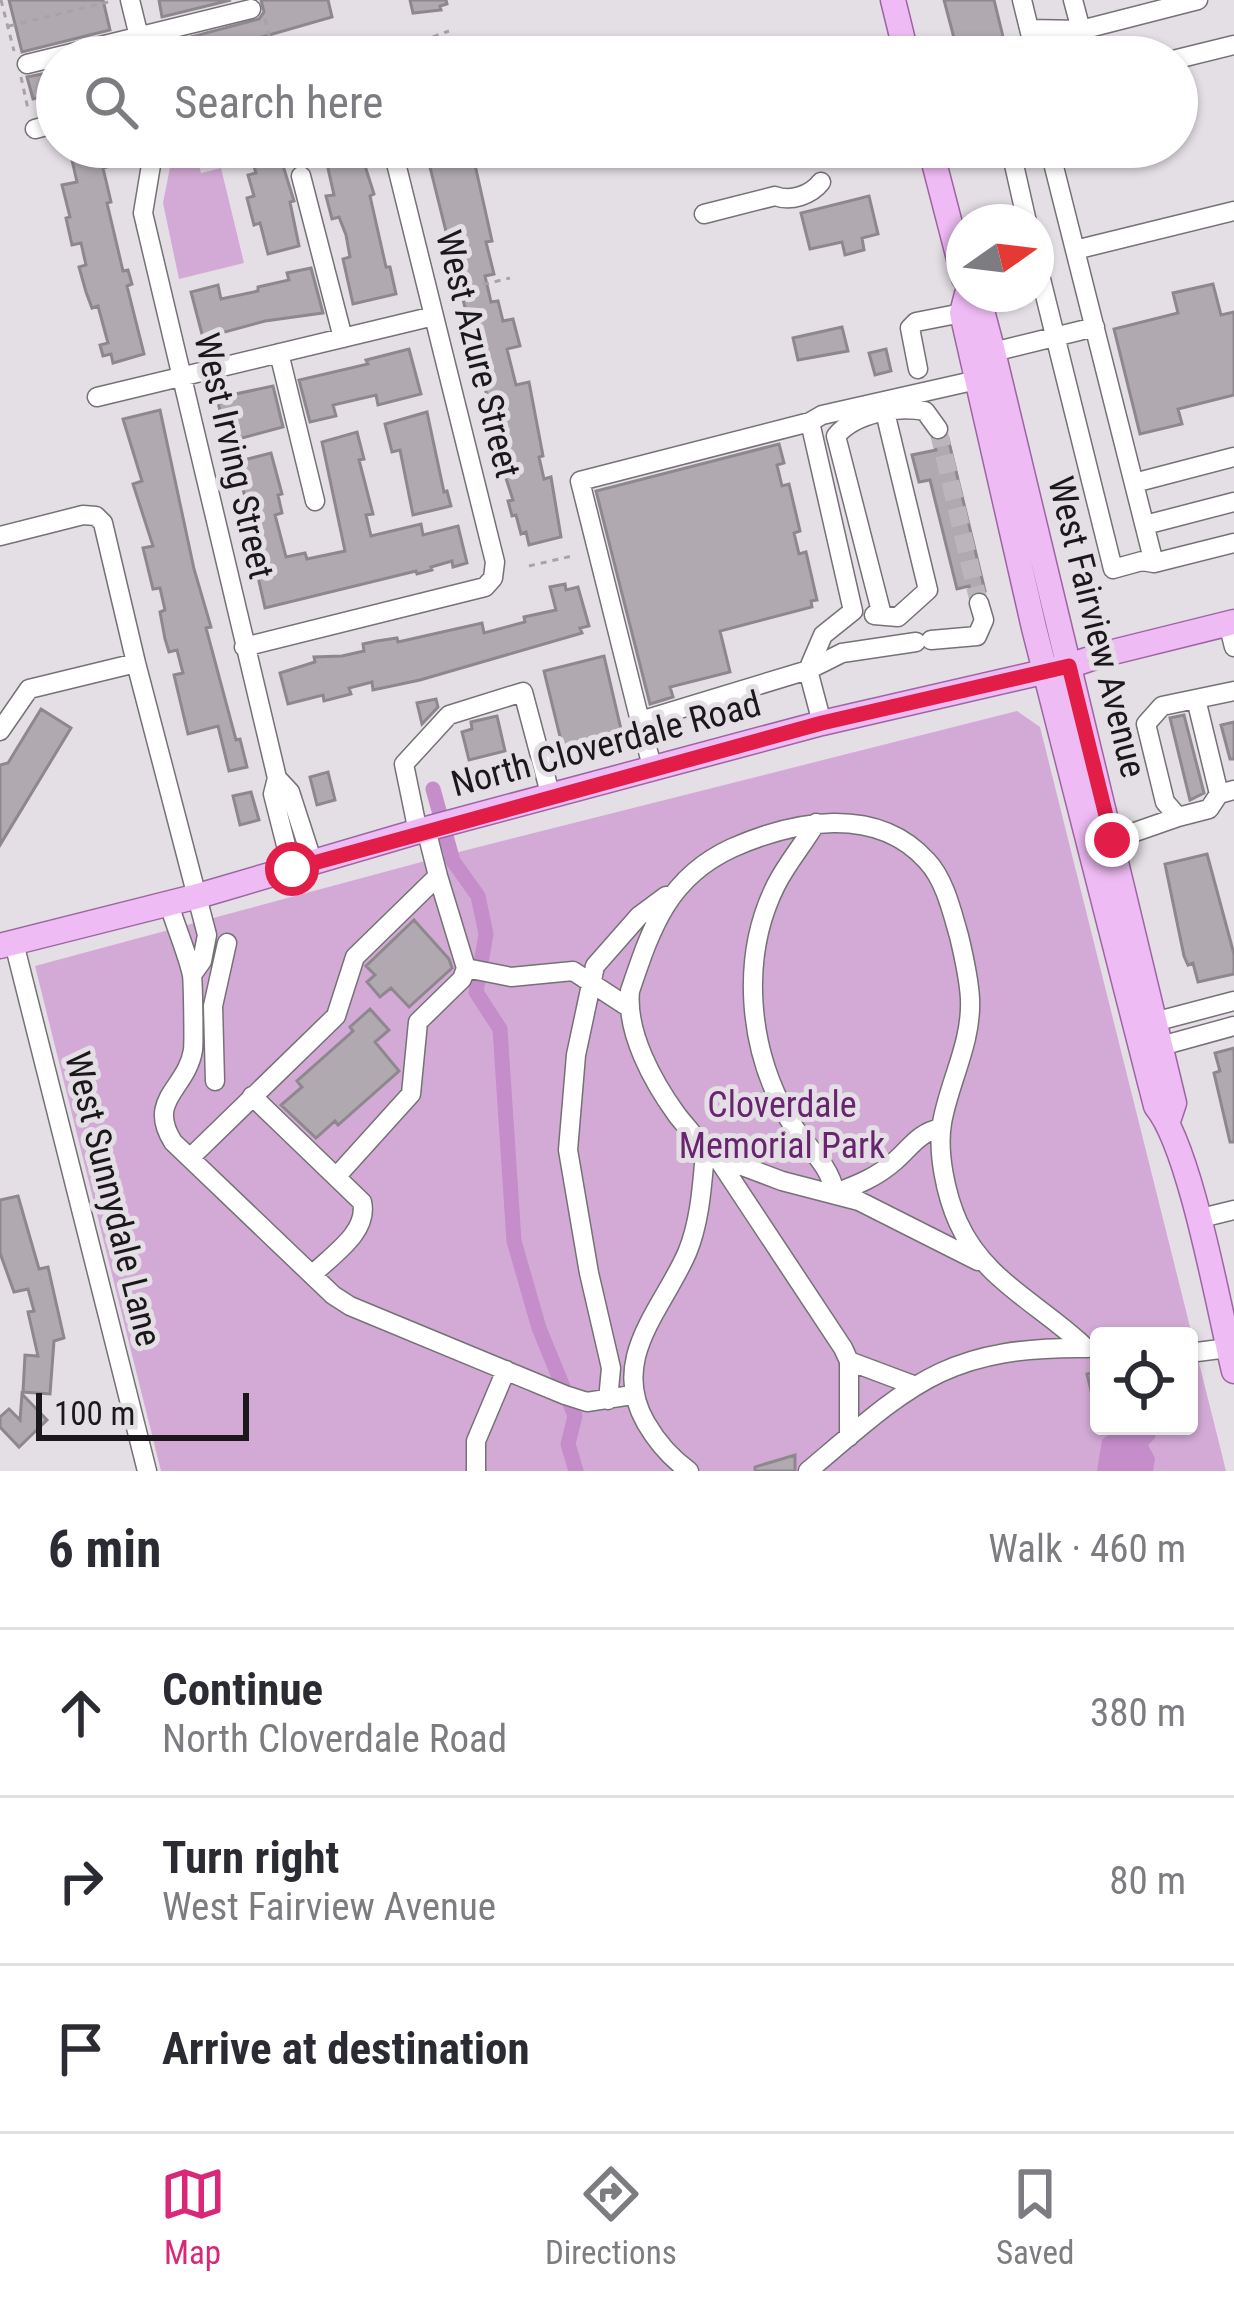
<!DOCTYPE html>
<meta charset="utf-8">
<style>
body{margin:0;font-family:"Roboto Condensed",sans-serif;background:#f7f7f7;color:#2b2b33}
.controls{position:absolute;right:36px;bottom:36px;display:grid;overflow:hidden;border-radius:12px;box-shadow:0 3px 9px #0004}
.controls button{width:108px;height:108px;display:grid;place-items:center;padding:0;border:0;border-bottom:3px solid #e1e1e2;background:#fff;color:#2b2b33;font:60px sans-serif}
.compass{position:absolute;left:946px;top:204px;width:108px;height:108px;border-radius:50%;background:#fff;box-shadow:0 3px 9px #0004;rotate:76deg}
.scale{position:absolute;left:36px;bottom:30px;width:213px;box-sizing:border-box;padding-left:12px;border:6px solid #1a181a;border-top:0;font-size:33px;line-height:42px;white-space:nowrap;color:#1a181a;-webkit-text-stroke:9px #e4dee5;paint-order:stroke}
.stop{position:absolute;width:36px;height:36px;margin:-27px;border:9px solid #e11d48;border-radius:50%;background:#fff}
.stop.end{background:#e11d48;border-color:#fff;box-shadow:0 3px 12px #0008}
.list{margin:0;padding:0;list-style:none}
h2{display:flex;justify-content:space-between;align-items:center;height:156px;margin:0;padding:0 48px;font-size:51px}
h2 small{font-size:39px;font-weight:400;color:#7c7c81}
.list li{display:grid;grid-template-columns:78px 1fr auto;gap:36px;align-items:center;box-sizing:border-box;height:168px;padding:0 48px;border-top:3px solid #e1e1e2}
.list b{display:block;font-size:45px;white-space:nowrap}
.list p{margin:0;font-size:39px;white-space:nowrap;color:#7c7c81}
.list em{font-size:39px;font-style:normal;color:#7c7c81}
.icon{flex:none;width:66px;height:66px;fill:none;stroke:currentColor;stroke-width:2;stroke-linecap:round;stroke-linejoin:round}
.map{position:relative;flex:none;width:1234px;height:1471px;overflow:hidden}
.search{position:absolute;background:#fff;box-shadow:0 3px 9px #0004;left:36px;right:36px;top:36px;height:132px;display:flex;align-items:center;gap:30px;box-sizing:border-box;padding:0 42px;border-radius:66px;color:#7c7c81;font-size:45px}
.sheet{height:660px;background:#fff}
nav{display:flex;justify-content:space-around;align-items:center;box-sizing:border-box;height:168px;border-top:3px solid #e1e1e2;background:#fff;font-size:33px;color:#7c7c81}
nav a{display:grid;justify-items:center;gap:6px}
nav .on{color:#db2777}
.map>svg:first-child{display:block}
.green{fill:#d3aad6;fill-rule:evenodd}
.water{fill:#c58dca}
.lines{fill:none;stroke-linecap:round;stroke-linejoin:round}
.canal{stroke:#c58dca;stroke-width:15}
.building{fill:#b0aab0;stroke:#8e888e;stroke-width:3}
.minor-tunnel{stroke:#bcb6bc;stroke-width:18;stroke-dasharray:18 9;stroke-linecap:butt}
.minor-casing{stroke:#767177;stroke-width:21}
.major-casing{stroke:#9d65a2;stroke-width:27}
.path{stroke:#a7a3a8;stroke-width:3;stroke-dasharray:6 6;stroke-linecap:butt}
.minor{stroke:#fff;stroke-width:18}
.major{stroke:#efbbf4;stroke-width:24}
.route{stroke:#e11d48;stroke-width:15}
.labels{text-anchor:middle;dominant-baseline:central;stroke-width:10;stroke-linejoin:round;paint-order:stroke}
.street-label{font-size:36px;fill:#1a181a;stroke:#e4dee5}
.park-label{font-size:36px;fill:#68246f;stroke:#e4dee5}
</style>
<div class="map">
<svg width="1234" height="1471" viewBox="0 0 1234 1471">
<rect width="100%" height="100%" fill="#e4dee5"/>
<path class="green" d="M174,147H194L201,173L221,168L244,263L179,279L163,203Z
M1017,711L1040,727L1226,1471H161L35,966L455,853ZM1099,1336H1189V1426H1099Z"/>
<path class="water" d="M1105,1426H1155V1438L1148,1445L1155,1458L1153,1471H1097L1102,1440L1109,1434Z"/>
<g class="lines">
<path class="canal" d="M433,789L453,861L478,896L486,934L476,992L500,1029L514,1241L539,1328L575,1416L568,1444L576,1471"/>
</g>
<path class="building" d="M9,0H103L110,30L22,52Z
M159,0H231L162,17Z
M261,0H328L332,17L262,37L263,42L229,52L206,57H176L172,42L259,19L264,12Z
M410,0H446L447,4L440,6L441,10L413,13Z
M944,0H994L1008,57H959Z
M57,71V93L33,99L27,77Z
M69,147H114L118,164L103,168L111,202L107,203L123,271L128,270L132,284L127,286L144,354L113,363L111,354L103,356L100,345L108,343L98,306L92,308L86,292L79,267L86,265L81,243L72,245L66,218L70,217L62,185L77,182Z
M328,147H359L374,194L370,196L386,267H390L396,294L353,304L343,259L350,257L346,235L339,217L332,219L326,196L334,195L327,164L322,166L319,154L329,152Z
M425,147H471L492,241L486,242L494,274L485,276L491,302L498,301L503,321L513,319L520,346L507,349L516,385L529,382L543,456L539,457L544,479L551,477L561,537L529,545L526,532L521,534L516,515L512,516L508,501L513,500L493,438L496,437L486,392Z
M280,156L294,201L290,202L299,246L268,254L260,223L254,225L247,198L254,196L248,175L256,173L253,163Z
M869,196L878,234L862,238L864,250L845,255L842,242L810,249L801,213Z
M311,268L323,313L265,321L203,338L191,292L218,285L221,299L258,291V287L289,280L287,273Z
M1213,284L1221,315L1234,312V395L1178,409L1182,424L1140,434L1114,329L1178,313L1173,293Z
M842,327L848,351L798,360L793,338Z
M409,349L421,394L378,405L376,395L333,405L336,416L310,422L299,380L368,364L366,360Z
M886,349L891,371L875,375L869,353Z
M273,386L283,427L227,442L217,398Z
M160,410L194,569L211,627L206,628L236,740L240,739L247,767L229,771L218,726L188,734L174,675L183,673L177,650L169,652L165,639L160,612L165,610L160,588L153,589L143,548L153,546L133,484L142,481L123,419Z
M427,412L444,492L447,491L451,506L413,515L400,450L392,452L385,424Z
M357,432L364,459L359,460L373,514L366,515L371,536L421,524L423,535L458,526L467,563L453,567L452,561L431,567L432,570L417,574L416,571L265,608L251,546L255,545L254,532L236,462L271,453L282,494L278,495L282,513L275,515L286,557L305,553L307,559L345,551L322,442Z
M948,438L985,591L971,592L969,586L957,589L930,480L919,482L912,455L936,450L934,442Z
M779,444L784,463L777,465L782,486L789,484L800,531L794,533L799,554L806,552L817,600L811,601L812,607L720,631L730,672L670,687L673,697L650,704L596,491Z
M565,584L566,590L578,587L589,626L580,628L582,633L420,680L373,690L372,682L349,688L351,694L324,701L323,695L288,704L280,673L315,662L314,657L342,656L364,651L363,644L377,641L397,638L398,642L482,623L484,633L525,622L524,617L556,610L550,587Z
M604,656L623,738L564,753L544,671Z
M436,699L438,707L422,724L417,703Z
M41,709L71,728L0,845V765L8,763Z
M1184,715L1204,793L1190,800L1170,718Z
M497,716L505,751L469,760L462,732L472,729L471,722Z
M1234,722V759H1230L1221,725Z
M328,772L335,800L317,805L310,777Z
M251,792L259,820L240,825L233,796Z
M1207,854L1234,954V974L1198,982L1193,963L1188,965L1184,956L1165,864Z
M414,920L449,959L452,968L409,1007L391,988L380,997L367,982L375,975L366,966Z
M370,1009L389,1030L375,1042L399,1071L338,1125L335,1121L316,1138L281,1105L302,1087L297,1081L353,1031L350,1027Z
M1234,1048V1142H1230L1214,1073L1220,1071L1215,1053Z
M18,1196L39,1269L48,1267L64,1338L54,1341L50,1394L23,1392L25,1355L38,1356L28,1312L34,1311L28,1289L14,1292L0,1253V1200Z
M1099,1371V1406L1095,1407L1087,1374Z
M22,1394L47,1420L19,1447L0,1427V1417L9,1409L20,1420Z
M795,1455V1471H755V1467Z"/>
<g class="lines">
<path class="minor-tunnel" d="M938,429L979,603"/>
<g class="minor-casing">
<path id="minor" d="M130,0L144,57
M1022,0L1036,57
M1073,0L1081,30
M1029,29L1081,30L1198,0
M320,57L338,53L362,57
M1177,59L1234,45
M27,64L251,9
M35,129L57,123
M154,147L143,213L277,778
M1010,147L1027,222
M1049,147L1154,563
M301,176L343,338
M704,214L775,196C791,202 811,195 821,182
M1075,250L1234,211
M1036,259L1113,569L1142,561L1154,563L1234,543
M993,352L1095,327
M279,353L315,501
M918,369L910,328L916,322L962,313
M97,397L434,316
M1134,483L1234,457
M1145,525L1234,502
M0,536L83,515L96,516L103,523L136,663
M874,615L898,617L928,590L885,412
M882,615L836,436C855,413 896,406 925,411L938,429
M1228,623L1234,647
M931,640L977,636L984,620L979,603
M244,647L485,587L493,578L495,562L392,147
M808,670L823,635L853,611L810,422L822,415L977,380
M808,670L842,653L916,642
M1234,691L1162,706L1146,724L1165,802L1178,817L1209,809L1219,794L1234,790
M1196,699L1219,794
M640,721L580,481L810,422
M0,731L29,689L136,663L207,935L202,961L192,975
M653,770L640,721L808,670L822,723
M816,823C803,845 787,863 776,885C740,957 748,1047 787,1116C802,1144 829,1161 835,1193C857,1185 877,1177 895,1161C910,1148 919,1132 941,1128
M418,832L404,764L449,715L523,692L551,797
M1112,840L1178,817
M292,869L273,794L277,778L290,792L313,863
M169,904C175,925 188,955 192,975C193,983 194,1041 193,1050C187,1089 146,1099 173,1142L333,1295L350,1306L565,1395L587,1402L632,1395
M14,943L147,1471
M466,968L511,977L573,971L628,1007
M1154,1022L1234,1001
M1161,1046L1234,1026
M215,1081L213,1006L227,943
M252,1096L362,1202C369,1232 332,1255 312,1275
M716,1156L843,1348L849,1361V1437
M716,1156L782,1181L859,1201L978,1261
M190,1158L336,1016L355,957L438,876L426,829
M336,1177L411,1094L418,1022L462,979L466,968L438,876
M1197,1219L1234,1210
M1189,1353L1228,1348
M849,1361L913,1385
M608,1400L611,1368L589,1273L568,1150L576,1055L595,966L639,916L666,896
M476,1471V1441L506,1370
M689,1471C671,1458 657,1442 646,1423C609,1359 662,1310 687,1253C700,1222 702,1186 705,1153C698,1138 687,1128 677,1115C653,1082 626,1033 630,991C651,929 667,878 732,848C793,821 876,804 927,861C945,880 952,912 959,936C964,957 969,978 970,999C972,1043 949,1082 942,1123C937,1153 946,1195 958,1222C984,1281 1042,1305 1086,1348
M808,1471C911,1384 946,1346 1088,1348"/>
</g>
<g class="major-casing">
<path id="major" d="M893,0L907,57
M930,147L964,278
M967,294L962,313L1034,628L1156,1106C1191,1148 1219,1311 1234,1371
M971,294L981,307L993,352L1174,1103L1168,1121
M0,946L198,896L426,829L822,723L1069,666L1101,655L1234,622"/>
</g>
<path class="path" d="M1,0L14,51
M265,19L272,49
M9,26L112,1
M399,49L449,31
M21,77L28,109
M448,293L510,278
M529,566L572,556"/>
<use href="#minor" class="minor"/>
<use href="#major" class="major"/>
</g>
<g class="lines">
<path class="route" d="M292,869L822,723L1069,666L1112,840"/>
</g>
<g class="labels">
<g class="street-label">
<text transform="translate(478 354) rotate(76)">West Azure Street</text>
<text transform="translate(234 456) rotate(77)">West Irving Street</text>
<text transform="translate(1097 627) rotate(76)">West Fairview Avenue</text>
<text transform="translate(606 744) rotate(-15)">North Cloverdale Road</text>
<text transform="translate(113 1199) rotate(76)">West Sunnydale Lane</text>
</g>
<g class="park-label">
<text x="782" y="1105">Cloverdale<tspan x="782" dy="41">Memorial Park</tspan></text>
</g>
</g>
</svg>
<div class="controls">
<button><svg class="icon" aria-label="locate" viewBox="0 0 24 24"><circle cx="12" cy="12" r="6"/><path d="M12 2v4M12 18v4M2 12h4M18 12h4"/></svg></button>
</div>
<svg class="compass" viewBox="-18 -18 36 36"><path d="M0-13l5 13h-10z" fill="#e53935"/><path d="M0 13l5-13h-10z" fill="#7c7c81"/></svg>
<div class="scale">100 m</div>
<div class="stop" style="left:292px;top:869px"></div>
<div class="stop end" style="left:1112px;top:840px"></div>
<div class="search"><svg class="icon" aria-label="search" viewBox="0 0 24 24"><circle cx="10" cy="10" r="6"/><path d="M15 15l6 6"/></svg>Search here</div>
</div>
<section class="sheet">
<h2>6 min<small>Walk · 460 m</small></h2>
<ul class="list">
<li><svg class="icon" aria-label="ahead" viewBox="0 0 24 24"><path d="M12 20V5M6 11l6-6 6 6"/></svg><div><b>Continue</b><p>North Cloverdale Road</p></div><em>380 m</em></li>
<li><svg class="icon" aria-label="right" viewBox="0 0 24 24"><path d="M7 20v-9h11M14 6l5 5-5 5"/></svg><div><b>Turn right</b><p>West Fairview Avenue</p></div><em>80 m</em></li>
<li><svg class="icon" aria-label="arrive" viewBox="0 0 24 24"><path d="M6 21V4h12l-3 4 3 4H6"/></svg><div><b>Arrive at destination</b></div></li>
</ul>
</section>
<nav>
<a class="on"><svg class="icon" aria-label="map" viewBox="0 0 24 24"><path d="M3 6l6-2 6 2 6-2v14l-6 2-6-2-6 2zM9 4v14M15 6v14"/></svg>Map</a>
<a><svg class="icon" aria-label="directions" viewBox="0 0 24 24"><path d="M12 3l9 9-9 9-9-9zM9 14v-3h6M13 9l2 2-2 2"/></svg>Directions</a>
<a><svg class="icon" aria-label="saved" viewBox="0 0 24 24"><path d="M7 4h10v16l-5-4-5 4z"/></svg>Saved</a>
</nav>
